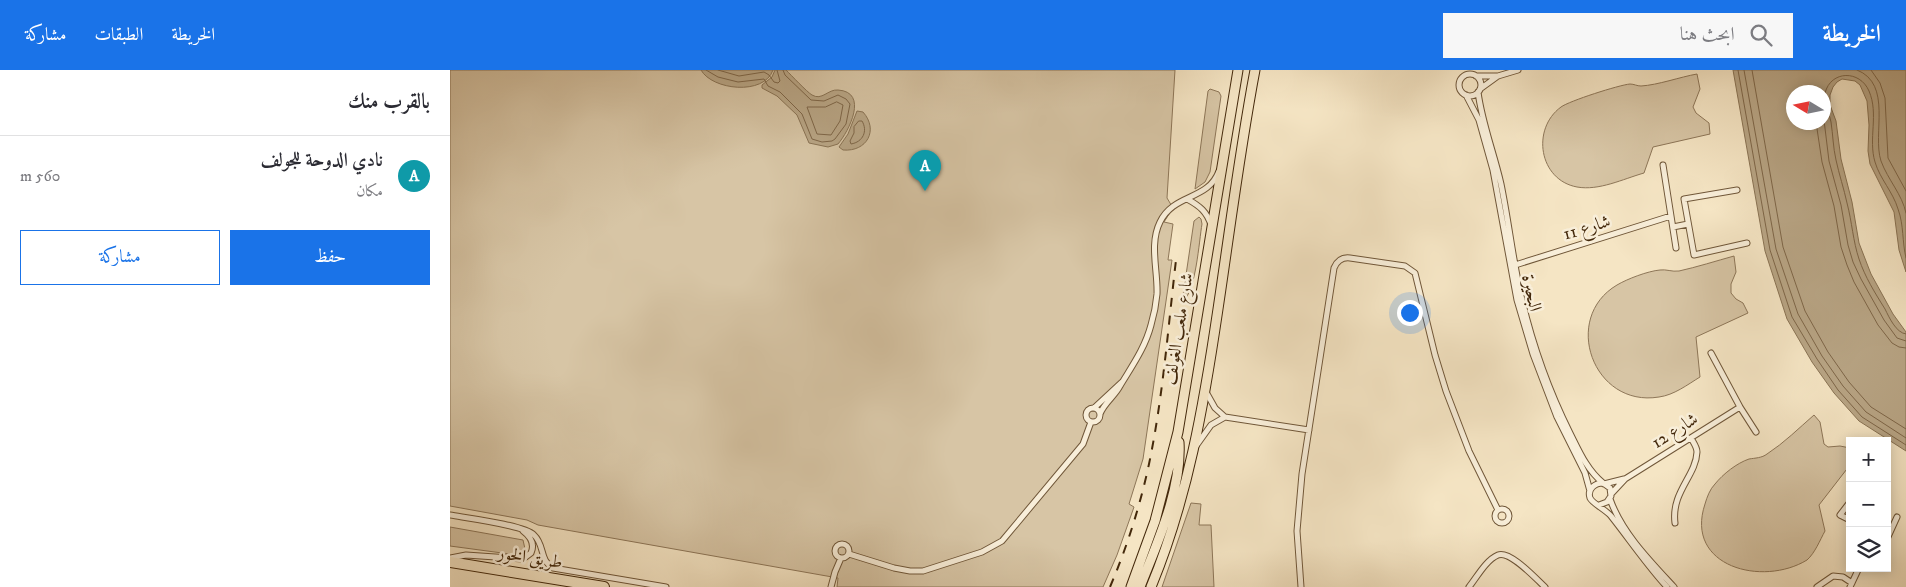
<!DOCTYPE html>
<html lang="ar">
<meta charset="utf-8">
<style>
body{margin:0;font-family:"IM FELL DW Pica",Amiri,serif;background:#f7f7f7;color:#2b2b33;direction:rtl}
.controls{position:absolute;right:15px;bottom:15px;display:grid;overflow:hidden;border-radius:0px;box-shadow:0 2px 12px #0003}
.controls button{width:45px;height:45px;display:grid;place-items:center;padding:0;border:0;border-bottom:1px solid #e1e1e2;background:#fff;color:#2b2b33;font:25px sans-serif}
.compass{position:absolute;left:1336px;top:15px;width:45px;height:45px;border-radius:50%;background:#fff;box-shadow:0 2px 12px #0003;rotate:280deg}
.you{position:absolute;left:959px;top:242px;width:18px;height:18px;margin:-12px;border:4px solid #fff;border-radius:50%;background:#1a73e8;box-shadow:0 0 0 8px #1a73e833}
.badge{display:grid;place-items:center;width:32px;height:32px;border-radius:50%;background:#1a73e8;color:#fff;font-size:16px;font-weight:700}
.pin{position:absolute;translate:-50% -41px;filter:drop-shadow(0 1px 2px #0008)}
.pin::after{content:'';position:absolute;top:26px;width:18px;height:15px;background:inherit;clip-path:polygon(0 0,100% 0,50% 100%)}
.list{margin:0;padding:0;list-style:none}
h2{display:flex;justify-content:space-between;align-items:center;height:65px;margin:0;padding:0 20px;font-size:21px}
h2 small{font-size:16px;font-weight:400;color:#7c7c81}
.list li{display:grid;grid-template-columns:32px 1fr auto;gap:15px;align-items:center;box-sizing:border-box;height:80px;padding:0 20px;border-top:1px solid #e1e1e2}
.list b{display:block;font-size:19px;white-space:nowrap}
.list p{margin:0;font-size:16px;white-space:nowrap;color:#7c7c81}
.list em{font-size:16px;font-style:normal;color:#7c7c81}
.actions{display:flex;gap:10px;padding:15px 20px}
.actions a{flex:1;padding:11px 0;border:1px solid #1a73e8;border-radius:0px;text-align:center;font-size:18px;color:#1a73e8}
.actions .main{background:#1a73e8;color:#fff}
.icon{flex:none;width:28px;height:28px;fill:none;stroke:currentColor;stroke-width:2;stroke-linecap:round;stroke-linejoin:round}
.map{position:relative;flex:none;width:1456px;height:517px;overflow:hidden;direction:ltr}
header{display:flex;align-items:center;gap:30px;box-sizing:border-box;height:70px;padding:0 25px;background:#1a73e8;color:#fff}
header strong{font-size:24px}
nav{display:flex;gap:28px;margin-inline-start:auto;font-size:18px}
.search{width:350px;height:45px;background:#f7f7f7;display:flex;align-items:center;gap:12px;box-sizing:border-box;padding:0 18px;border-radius:0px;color:#7c7c81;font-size:19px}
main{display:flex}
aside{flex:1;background:#fff}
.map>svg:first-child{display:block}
.green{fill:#d7c5a5;stroke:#8d7658}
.water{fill:#b8a585;stroke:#897354;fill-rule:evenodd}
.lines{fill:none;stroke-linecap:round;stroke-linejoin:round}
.shore{stroke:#7e6648;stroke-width:1}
.street-casing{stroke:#705739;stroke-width:7}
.primary-casing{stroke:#43280b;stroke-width:11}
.highway-casing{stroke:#43280b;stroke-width:12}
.street{stroke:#f8eed9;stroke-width:5}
.primary{stroke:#f5e5c4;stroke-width:9}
.highway{stroke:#f5e5c4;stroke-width:10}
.rail{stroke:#43280b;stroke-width:2;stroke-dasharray:9 9;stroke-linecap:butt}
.labels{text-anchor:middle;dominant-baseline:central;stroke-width:5;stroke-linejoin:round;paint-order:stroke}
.street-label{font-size:18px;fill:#43280b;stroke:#f8eed9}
</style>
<header>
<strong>الخريطة</strong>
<div class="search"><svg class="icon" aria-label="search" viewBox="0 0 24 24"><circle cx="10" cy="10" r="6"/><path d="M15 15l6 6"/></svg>ابحث هنا</div>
<nav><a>الخريطة</a><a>الطبقات</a><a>مشاركة</a></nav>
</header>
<main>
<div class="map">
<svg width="1456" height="517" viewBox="0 0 1456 517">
<rect width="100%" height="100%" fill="#f5e5c4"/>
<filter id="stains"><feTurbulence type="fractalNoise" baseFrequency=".004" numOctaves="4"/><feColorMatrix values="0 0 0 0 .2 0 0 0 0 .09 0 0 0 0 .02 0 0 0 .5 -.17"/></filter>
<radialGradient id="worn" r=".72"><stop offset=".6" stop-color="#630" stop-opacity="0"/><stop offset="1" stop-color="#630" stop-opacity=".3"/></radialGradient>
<path class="green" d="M0,0H725L717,128L723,138L714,152L723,154L718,190H722L693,389L679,434L684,437L667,485L653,517H387L388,508L88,455L77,450L0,436Z
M1247,4L1250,19L1243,37L1246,43L1259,53L1260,64L1203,77L1194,103C1173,109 1149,121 1127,117C1089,110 1081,59 1111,37C1119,31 1169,15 1180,14C1184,14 1187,16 1191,16C1208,15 1230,7 1247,4Z
M760,19L769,22L771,26L760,102L755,112L745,119L758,21Z
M749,147L751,149L752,154C749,171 746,223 732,232L744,151Z
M1284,186L1286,202L1281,214V223L1286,229L1293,233L1298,243L1246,267L1250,307C1237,315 1224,325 1209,327C1143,338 1111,248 1167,215C1177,209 1198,201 1210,200C1216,199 1222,202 1229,201C1247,197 1266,191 1284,186Z
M1364,345L1370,352L1374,374L1378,377L1390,376L1400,378V395L1369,435L1375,461C1370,470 1365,483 1357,490C1313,517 1234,497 1255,434C1257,427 1260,419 1265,414C1273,404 1287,393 1299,389C1305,388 1312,388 1317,384C1334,373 1349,358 1364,345Z
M741,433L751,434L749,455H761L764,517H712Z
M0,457L73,470L75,479L67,485L0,476Z"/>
<path class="water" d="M251,0H323C314,26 262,20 251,0Z
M325,0H336C341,5 357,22 362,25C372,31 378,19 388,20C419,22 399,61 388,74L378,77L359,73L347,45L327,26L312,18V15L322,7Z
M1283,0H1456V202L1449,180L1444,142L1420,94L1418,81L1419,55L1417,31L1410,15L1405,11L1392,9L1387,12L1383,17L1380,25V35L1386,51L1391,89L1402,132L1409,173L1421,204L1443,244L1456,262V381L1409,351L1384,323L1362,292L1337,249L1315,181ZM1374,22V52H1344V22Z
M407,41L413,42C429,60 417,82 393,80L389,77L398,64Z"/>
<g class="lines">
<path class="shore" d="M256,0L268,7L288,12L314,9L318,16L330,22L352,44L362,69L372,72L382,71L385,69L396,54L400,34L396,29L388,25L374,31L361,30L335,5L333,0
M268,0L289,6L314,2L319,5L324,12L328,13L330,11L327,0
M1288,0L1320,180L1342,247L1367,289L1388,320L1412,347L1456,375
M1294,0L1326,179L1348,244L1372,286L1393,316L1416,342L1456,368
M1302,0L1333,177L1355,241L1378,282L1399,312L1421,337L1456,359
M1407,0C1443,14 1422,64 1431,91C1438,110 1452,124 1456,143
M1421,0L1430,13L1435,28L1438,88L1456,121
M387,32L393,35L390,51L381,65L367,64L357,37H375Z
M1374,50L1379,91L1391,135L1398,175L1403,192L1411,209L1434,250L1447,268L1456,271
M409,51H412C418,61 413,72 401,74L400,71L404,63V57Z
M1366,52L1372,92L1384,136L1391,177L1397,195L1404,212L1428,255L1442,273L1449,277L1456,278
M1456,188C1452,172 1454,155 1448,139C1443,122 1430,109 1425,92C1418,69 1429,44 1419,21C1410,0 1381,0 1375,23C1373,33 1379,42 1381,52C1383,65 1383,77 1386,90C1389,104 1394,119 1397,133C1402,152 1403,171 1409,189C1415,207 1425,223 1435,239C1439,247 1446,263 1456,264"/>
<g class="street-casing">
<path id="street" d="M1009 15a11 11 0 1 1 22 0a11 11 0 1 1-22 0Z
M1026,6H1048
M1030,19L1048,6L1068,0
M1028,22C1032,53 1044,83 1051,114C1059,153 1063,192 1072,230C1083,276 1099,321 1120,363C1129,381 1137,400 1153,413
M1016,25L1029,50L1043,100L1067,230L1083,284L1107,347L1135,403L1140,421
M1213,95L1226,178
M1287,120L1234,129L1244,185L1297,173
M737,129C750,136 757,142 761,155
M1223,157L1238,154
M1062,196L1221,146
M1261,283L1290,337L1306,362
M756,322L765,338L775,347L859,360
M636 345a7 7 0 1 1 14 0a7 7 0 1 1-14 0Z
M644,338L672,312
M650,344C654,333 665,326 670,316C682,296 695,278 701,255C704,245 706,235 707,224C708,201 699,174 710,152C724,123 758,131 769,101
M746,376L761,355L775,347
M1154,414L1174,409
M1161,424L1175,409L1290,337
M1160,429C1172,463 1200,491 1224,517
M1400,432L1390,445L1400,450
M1149,435L1157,432L1161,426L1160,418L1153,413C1145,413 1137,419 1140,428C1142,433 1156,440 1161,446C1180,470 1196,494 1217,517
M1045 446a7 7 0 1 1 14 0a7 7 0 1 1-14 0Z
M0,445C17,448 74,455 84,465C95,475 89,490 103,498L216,517
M1225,453C1221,422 1246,406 1247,382C1247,377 1243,372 1241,368
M1437,469L1447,447
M385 481a7 7 0 1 1 14 0a7 7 0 1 1-14 0Z
M399,484L444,498L460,501H473L532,482L552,471L633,374L641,352
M0,488L16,485L73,489L81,483C85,474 81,467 73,461
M381,517L385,502L391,488
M851,517L847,461L852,404L884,198C887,191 892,187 900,188L955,196L965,203L985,285L996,321L1019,381L1048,440
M1019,517C1027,507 1036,490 1048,485C1060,480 1086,509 1095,517
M1367,517L1383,506L1393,507L1402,513
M1400,517L1409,498"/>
</g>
<g class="primary-casing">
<path id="primary" d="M681,517L705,451L728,362L788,0
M690,517C707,473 732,420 729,372
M701,517C738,428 754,334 768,239C780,159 790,79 805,0"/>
</g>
<g class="highway-casing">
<path id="highway" d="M0,492L154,517"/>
</g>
<use href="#street" class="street"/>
<use href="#primary" class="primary"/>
<use href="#highway" class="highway"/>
<path class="rail" d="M660,517C677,477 690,436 699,394C713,327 718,258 726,190"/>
</g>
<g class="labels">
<g class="street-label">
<text transform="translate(1137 158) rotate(-17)">شارع 11</text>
<text transform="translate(1081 223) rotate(77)">البحيرة</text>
<text transform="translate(729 259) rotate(-81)">شارع ملعب الغولف</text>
<text transform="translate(1225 361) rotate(-32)">شارع 12</text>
<text transform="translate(80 488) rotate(9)">طريق الخور</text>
</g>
</g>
<rect width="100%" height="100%" filter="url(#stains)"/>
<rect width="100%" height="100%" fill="url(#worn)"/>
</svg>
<div class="controls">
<button>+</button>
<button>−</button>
<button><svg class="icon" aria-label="layers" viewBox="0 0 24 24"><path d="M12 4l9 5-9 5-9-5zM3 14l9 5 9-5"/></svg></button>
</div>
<svg class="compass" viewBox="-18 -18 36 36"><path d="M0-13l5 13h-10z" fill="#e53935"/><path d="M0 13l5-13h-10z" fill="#7c7c81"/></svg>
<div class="you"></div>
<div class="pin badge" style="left:475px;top:121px;background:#0f9aa8">A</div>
</div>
<aside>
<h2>بالقرب منك<small></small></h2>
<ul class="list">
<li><span class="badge" style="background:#0f9aa8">A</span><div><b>نادي الدوحة للجولف</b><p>مكان</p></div><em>560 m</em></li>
</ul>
<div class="actions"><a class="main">حفظ</a><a>مشاركة</a></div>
</aside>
</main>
